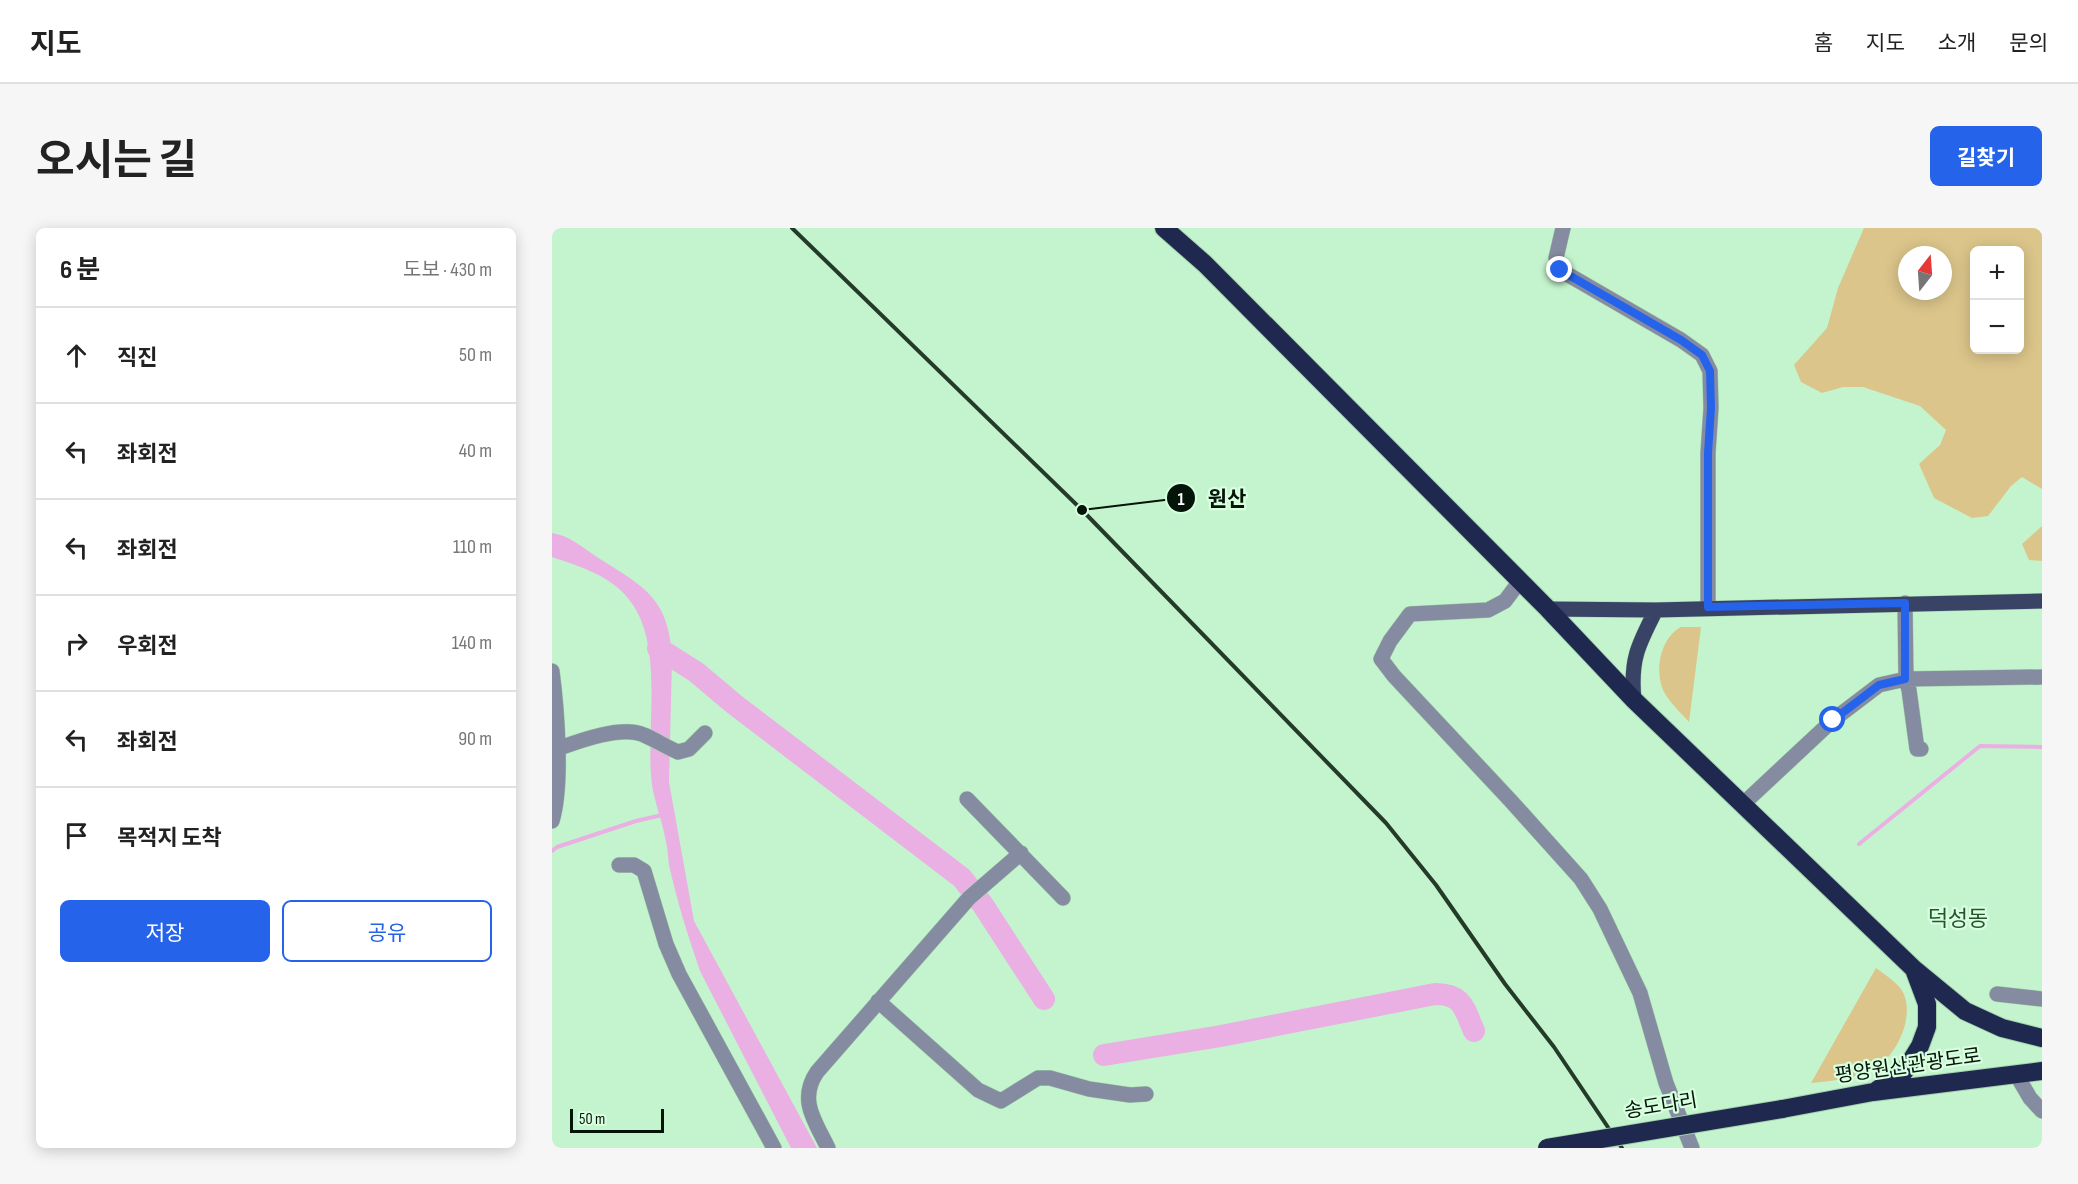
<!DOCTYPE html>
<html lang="ko">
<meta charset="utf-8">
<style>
body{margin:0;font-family:"Sofia Sans Condensed","Noto Sans KR",sans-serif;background:#f6f6f6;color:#222}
.controls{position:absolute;right:18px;top:18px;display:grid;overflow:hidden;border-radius:9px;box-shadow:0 3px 15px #0003}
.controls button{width:54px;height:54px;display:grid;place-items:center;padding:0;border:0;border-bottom:2px solid #e0e0e0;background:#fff;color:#222;font:30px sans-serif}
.compass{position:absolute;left:1346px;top:18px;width:54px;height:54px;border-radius:50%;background:#fff;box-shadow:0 3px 15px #0003;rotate:17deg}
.scale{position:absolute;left:18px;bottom:15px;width:94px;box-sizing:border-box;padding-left:6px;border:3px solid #041408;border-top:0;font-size:16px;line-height:21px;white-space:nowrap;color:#041408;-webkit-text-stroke:4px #d8ffdf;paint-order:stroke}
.stop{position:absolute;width:18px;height:18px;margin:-14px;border:4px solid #2563eb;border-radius:50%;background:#fff}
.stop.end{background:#2563eb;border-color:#fff;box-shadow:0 2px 6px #0008}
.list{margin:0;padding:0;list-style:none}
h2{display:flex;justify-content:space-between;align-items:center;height:78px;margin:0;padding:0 24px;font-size:26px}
h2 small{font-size:20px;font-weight:400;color:#767676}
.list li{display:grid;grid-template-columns:39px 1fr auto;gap:18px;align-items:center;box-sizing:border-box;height:96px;padding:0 24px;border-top:2px solid #e0e0e0}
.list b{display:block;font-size:22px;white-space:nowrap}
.list em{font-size:20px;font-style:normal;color:#767676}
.actions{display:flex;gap:12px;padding:18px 24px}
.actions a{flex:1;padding:14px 0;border:2px solid #2563eb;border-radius:9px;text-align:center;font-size:21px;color:#2563eb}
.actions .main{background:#2563eb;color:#fff}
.icon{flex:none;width:33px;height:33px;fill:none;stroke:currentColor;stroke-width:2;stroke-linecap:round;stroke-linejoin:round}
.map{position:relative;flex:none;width:1490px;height:920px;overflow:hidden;border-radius:9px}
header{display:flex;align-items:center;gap:36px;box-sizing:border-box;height:84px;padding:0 30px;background:#fff;border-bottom:2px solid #e0e0e0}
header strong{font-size:28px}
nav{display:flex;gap:33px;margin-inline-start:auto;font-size:21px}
.intro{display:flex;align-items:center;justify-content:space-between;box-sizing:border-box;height:144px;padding:0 36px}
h1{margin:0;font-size:42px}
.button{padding:15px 27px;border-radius:9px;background:#2563eb;color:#fff;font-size:21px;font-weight:700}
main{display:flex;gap:36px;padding:0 36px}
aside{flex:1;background:#fff;border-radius:9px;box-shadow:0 3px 15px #0003}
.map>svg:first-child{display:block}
.green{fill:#dbc58a;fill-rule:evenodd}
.water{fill:#eab0e3}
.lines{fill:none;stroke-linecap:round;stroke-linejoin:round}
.stream{stroke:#eab0e3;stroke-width:4}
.river{stroke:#eab0e3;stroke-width:22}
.minor-casing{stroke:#a5d0ad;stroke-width:16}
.major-casing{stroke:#a5d0ad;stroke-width:16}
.highway-casing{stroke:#a5d0ad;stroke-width:20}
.minor{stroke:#858ca1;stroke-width:15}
.major{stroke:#384366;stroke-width:15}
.highway{stroke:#1f2950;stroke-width:18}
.rail{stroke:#253b2a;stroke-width:4}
.highway-bridge-casing{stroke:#a5d0ad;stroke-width:20;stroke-linecap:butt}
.highway-bridge{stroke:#1f2950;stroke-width:18}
.route{stroke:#2563eb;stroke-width:8}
.labels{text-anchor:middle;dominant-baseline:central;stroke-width:4.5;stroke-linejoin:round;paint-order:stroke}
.street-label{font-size:20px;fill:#041408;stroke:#d8ffdf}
.quarter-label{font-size:22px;fill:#275232;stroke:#d8ffdf}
.leader{fill:none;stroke:#041408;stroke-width:2}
.callout-dot{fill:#041408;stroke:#d8ffdf;stroke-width:2}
.mark-label{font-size:18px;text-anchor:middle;font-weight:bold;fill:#fff}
.callout-label{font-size:21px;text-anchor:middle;font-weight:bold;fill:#041408;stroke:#d8ffdf;stroke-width:4.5;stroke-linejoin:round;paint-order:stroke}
</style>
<header>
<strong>지도</strong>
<nav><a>홈</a><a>지도</a><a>소개</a><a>문의</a></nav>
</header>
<div class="intro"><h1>오시는 길</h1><a class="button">길찾기</a></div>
<main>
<aside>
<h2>6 분<small>도보 · 430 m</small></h2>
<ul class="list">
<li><svg class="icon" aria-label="ahead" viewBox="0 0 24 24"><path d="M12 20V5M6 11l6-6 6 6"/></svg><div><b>직진</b></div><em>50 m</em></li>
<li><svg class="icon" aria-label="left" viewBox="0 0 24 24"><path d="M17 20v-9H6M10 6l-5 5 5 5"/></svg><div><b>좌회전</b></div><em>40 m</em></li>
<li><svg class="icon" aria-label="left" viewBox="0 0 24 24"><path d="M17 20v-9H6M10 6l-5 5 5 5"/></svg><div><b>좌회전</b></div><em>110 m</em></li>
<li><svg class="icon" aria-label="right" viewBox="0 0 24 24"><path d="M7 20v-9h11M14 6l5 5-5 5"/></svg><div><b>우회전</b></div><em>140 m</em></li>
<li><svg class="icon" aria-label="left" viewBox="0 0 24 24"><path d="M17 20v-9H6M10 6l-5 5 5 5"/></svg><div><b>좌회전</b></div><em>90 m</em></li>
<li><svg class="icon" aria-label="arrive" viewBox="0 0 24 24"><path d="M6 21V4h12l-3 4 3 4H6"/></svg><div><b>목적지 도착</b></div></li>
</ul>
<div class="actions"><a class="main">저장</a><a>공유</a></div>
</aside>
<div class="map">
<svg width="1490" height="920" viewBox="0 0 1490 920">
<rect width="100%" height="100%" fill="#c4f4cd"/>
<path class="green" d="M1312,0H1490V261L1470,249L1459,258L1436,288L1420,290L1382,270L1367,236L1388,217L1394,202L1368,178L1311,159H1291L1270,165L1249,154L1242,137L1275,100L1286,60ZM1468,22V122H1422V22ZM1355,27H1391V63H1355Z
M1490,298V333L1477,332L1470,316Z
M1129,399H1149L1137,494C1129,485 1118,475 1112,464C1102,444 1108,410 1129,399Z
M1324,740C1332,746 1343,753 1349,761C1366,786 1343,833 1318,843C1300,851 1278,853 1259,855Z"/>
<path class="water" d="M0,305C18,308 30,319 45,329C92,359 118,370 120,432L117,554L142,693L265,920H239L148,743C136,708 125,673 117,637C116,630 116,622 114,614C111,595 103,576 100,557C93,504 112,423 81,377C63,349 30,339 0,329Z"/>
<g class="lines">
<path class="stream" d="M1307,616L1428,518L1490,519
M0,623L5,619L84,593L110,587"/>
<path class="river" d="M106,420L144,444L182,476L410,650L431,677L492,771
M552,827L669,808L883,766C911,766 912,780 922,803"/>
<g class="minor-casing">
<path id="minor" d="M1011,0L1004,30L1008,42L1129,112L1150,127L1158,143L1159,180L1156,225V379
M968,353L953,373L936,382L858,386L838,413L829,431L842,448L958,572L1029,651L1048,681L1088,765L1114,855L1140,920
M1353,375L1354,451L1357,462L1365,521H1369
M0,443C5,481 11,557 0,593
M5,521C27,513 70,497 92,507C104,512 114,519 126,524L137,521L153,505
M415,571L511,670
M1190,577L1281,492L1327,457L1354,451L1490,449
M67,637H82L92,643L114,716L127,746L222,920
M1445,766L1490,771
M326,773L426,862L449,873L486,850H498L537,861L578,867L594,866
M1464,846L1478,870L1490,883
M276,920C263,893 246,872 265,844L417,670L469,625"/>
</g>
<g class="major-casing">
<path id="major" d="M996,381L1104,382L1490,373
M1082,472C1078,432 1086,417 1104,382"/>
</g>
<g class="highway-casing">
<path id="highway" d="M612,0L653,36L996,381L1082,472L1362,741L1413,783L1450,800L1490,810
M1325,862L1352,844L1368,818L1375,799V776L1363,744
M1230,881L1321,864L1490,843"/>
</g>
<use href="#minor" class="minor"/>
<use href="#major" class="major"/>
<use href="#highway" class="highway"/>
<path class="rail" d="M240,0L530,282L834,595L884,657L953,756L1002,819L1070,920"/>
<g class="highway-bridge-casing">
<path id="highway-bridge" d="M995,920L1230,881"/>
</g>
<use href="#highway-bridge" class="highway-bridge"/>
</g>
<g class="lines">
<path class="route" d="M1008,42L1129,112L1150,127L1158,143L1159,180L1156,225V379L1353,375V451L1327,457L1281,492"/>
</g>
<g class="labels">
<g class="street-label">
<text transform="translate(1356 838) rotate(-8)">평양원산관광도로</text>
<text transform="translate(1109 878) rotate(-9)">송도다리</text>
</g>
<g class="quarter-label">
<text x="1406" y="691">덕성동</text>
</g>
</g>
<path class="leader" d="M530 282L629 270"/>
<g class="callout-dot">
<circle cx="530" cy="282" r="6"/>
<circle cx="629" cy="270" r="15"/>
</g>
<g class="mark-label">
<text x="629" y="277">1</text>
</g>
<g class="callout-label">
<text x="675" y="278">원산</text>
</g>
</svg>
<div class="controls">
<button>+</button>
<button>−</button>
</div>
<svg class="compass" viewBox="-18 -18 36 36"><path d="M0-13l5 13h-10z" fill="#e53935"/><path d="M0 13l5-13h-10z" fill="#767676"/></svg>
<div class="scale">50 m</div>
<div class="stop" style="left:1281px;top:492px"></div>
<div class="stop end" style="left:1008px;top:42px"></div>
</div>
</main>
